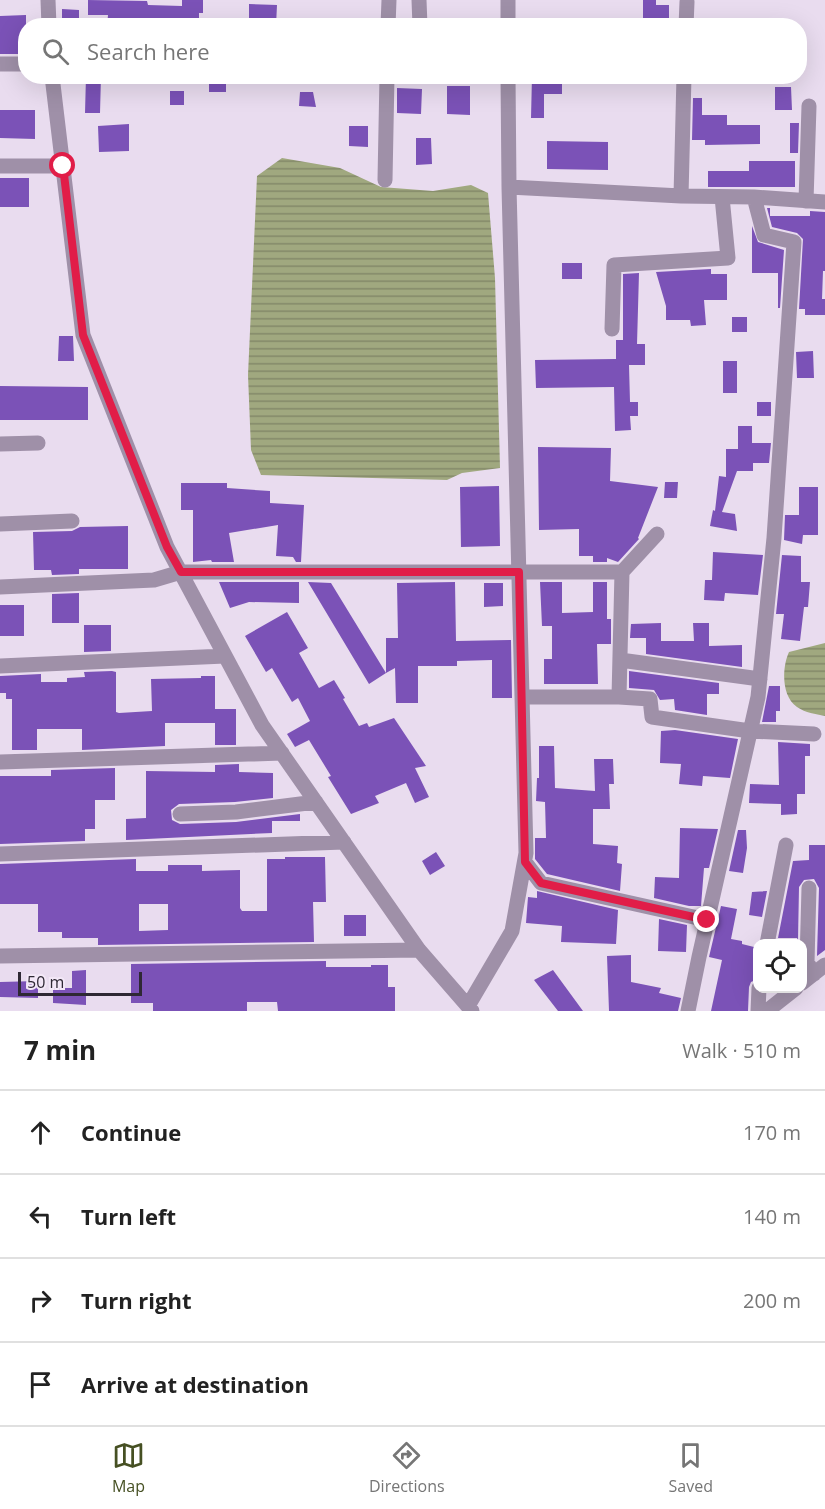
<!DOCTYPE html>
<meta charset="utf-8">
<style>
body{margin:0;font-family:"Open Sans",sans-serif;background:#f2f2f2;color:#222}
.controls{position:absolute;right:18px;bottom:18px;display:grid;overflow:hidden;border-radius:12px;box-shadow:0 6px 24px #0002}
.controls button{width:54px;height:54px;display:grid;place-items:center;padding:0;border:0;border-bottom:2px solid #e0e0e0;background:#fff;color:#222;font:30px sans-serif}
.scale{position:absolute;left:18px;bottom:15px;width:124px;box-sizing:border-box;padding-left:6px;border:3px solid #2e2834;border-top:0;font-size:16px;line-height:21px;white-space:nowrap;color:#2e2834;-webkit-text-stroke:4px #f3e8f7;paint-order:stroke}
.stop{position:absolute;width:18px;height:18px;margin:-14px;border:4px solid #e11d48;border-radius:50%;background:#fff}
.stop.end{background:#e11d48;border-color:#fff;box-shadow:0 2px 6px #0008}
.list{margin:0;padding:0;list-style:none}
h2{display:flex;justify-content:space-between;align-items:center;height:78px;margin:0;padding:0 24px;font-size:26px}
h2 small{font-size:20px;font-weight:400;color:#767676}
.list li{display:grid;grid-template-columns:39px 1fr auto;gap:18px;align-items:center;box-sizing:border-box;height:84px;padding:0 24px;border-top:2px solid #e0e0e0}
.list b{display:block;font-size:22px;white-space:nowrap}
.list em{font-size:20px;font-style:normal;color:#767676}
.icon{flex:none;width:33px;height:33px;fill:none;stroke:currentColor;stroke-width:2;stroke-linecap:round;stroke-linejoin:round}
.map{position:relative;flex:none;width:825px;height:1011px;overflow:hidden}
.search{position:absolute;background:#fff;box-shadow:0 6px 24px #0002;left:18px;right:18px;top:18px;height:66px;display:flex;align-items:center;gap:15px;box-sizing:border-box;padding:0 21px;border-radius:24px;color:#767676;font-size:22px}
.sheet{height:414px;background:#fff}
nav{display:flex;justify-content:space-around;align-items:center;box-sizing:border-box;height:84px;border-top:2px solid #e0e0e0;background:#fff;font-size:16px;color:#767676}
nav a{display:grid;justify-items:center;gap:3px}
nav .on{color:#465023}
.map>svg:first-child{display:block}
.water{fill:url(#water-rules)}
.building{fill:#7b52b7;fill-rule:evenodd}
.lines{fill:none;stroke-linecap:round;stroke-linejoin:round}
.minor{stroke:#9f90a8;stroke-width:15}
.route{stroke:#e11d48;stroke-width:8}
</style>
<div class="map">
<svg width="825" height="1011" viewBox="0 0 825 1011">
<defs>
<pattern id="water-rules" width="6" height="5" patternUnits="userSpaceOnUse" patternTransform="scale(1.5)"><rect width="6" height="5" fill="#a0a87f"/><path d="M0 2.5h6" fill="none" stroke="#838969"/></pattern>
</defs>
<rect width="100%" height="100%" fill="#e9dcef"/>
<path class="water" d="M282,158L340,168L381,187L433,191L471,185L488,193L495,278L500,468L462,473L447,480L261,475L251,450L248,375L257,176Z
M825,643V716C815,714 806,713 797,707C781,696 782,667 789,652Z"/>
<path class="building" d="M88,0L147,1L148,5L182,6V0H203V13H199V26H107L108,15H88Z
M643,0H656V5H669V26H643Z
M249,4L277,5L276,26H249Z
M62,9L79,10V26H62Z
M26,15V54H0V16Z
M86,76H101L100,113H85Z
M209,76H226V92H209Z
M532,76H562V94H544V118H531Z
M447,86H470V115L447,114Z
M775,87H791L792,110H775Z
M397,88L422,89L421,114L397,113Z
M170,91H184V105H170Z
M300,92H313L316,107L299,106Z
M693,98H702V115H727V125H760V144L705,145V140H692Z
M0,110H35V139L0,138Z
M790,123H799L798,153H790Z
M129,124V151L99,152L98,126Z
M349,126H368V147L349,146Z
M416,138H431L432,164L416,165Z
M547,141L608,142V170L547,169Z
M749,161H795V187H708V171H749Z
M0,178H29V207H0Z
M767,208H770V216H810V211L825,212V271H823L822,299H825V315H805V309H799L803,239L797,233L772,227Z
M752,226L758,242L784,250L780,308H778V273H752Z
M562,263H582V279H562Z
M711,269V274H727V300H704L706,325L691,326L690,320H666V306L656,272Z
M639,273L637,344H645V365H629L630,402H638V416H630L631,430L615,431L614,387L536,388L535,360L616,359V340H623V274Z
M732,317H747V332H732Z
M59,336H73L74,361H58Z
M813,351L814,378H797L796,352Z
M723,361H737V393H723Z
M0,386L88,387V420H0Z
M757,402H771V416H757Z
M738,426H752V443H771L769,463H753V471H737L722,512L735,514L737,531L710,526L713,510L715,511L719,476L726,477V449H738Z
M538,447L611,448L610,481L658,487L638,538L639,539L618,562L607,558V562H593V556H579V529L539,530Z
M665,482H678L677,498H664Z
M181,483H227V488L270,491V503L304,505L301,562H296L293,557L276,556L278,525L229,533L234,562H212L211,560L193,562V510H181Z
M499,486L500,546L461,547L460,487Z
M799,487H818V535H803L802,544L784,540L785,515H799Z
M128,526V569H79V574L52,575L51,570H34L33,532L72,531L80,527Z
M713,552L763,555L758,595L725,593L724,601L704,600L705,580H712Z
M782,555L801,556V582H810L808,607H804L800,641L781,639L784,614H776Z
M219,582H299V603L249,602L230,608Z
M308,582L331,583L386,673L369,684Z
M455,582L456,641L511,640L512,698H492V660L457,661V666H418V703H396L395,668L386,673V638H398L397,583Z
M540,582H562V613L593,612V582H607V619H611V644H597L598,684H544V659H552V626H542Z
M484,583H503V606L484,607Z
M79,593V623H52V594Z
M0,605H24V636H0Z
M287,612L308,648L299,653L319,688L334,680L345,698L343,699L359,726L367,723L369,727L394,718L426,766L415,768L429,797L415,803L406,783L375,796L379,803L351,814L328,777L331,776L309,740L295,747L287,734L310,721L298,698L292,702L272,668L266,672L245,636Z
M661,623V641H694L693,623H709V646L742,645V667L646,654V638H630L631,624Z
M84,625H111V651L84,652Z
M112,671L116,672V712L119,713L152,711L151,679L201,678V676H215V709H236V745H215V723H165V746L82,750V729H37V750H12V699H6V693H0V676L41,674V682H67V678L85,677L84,672Z
M629,671L719,683V694H707V715L675,710L674,699L660,700L654,690L629,688Z
M769,686H780V711H776V722H762Z
M661,731L675,730L738,739L730,778L703,776L702,786L679,784L681,764L660,763Z
M778,742L810,744V756H805V794H797V814L781,815V804L749,803L750,784L779,785Z
M539,746H554L555,788L595,791L594,759H613L614,784H609L610,809H593V844L618,846L617,863L622,864L620,891L547,874L535,859V838H546L545,802L536,801L537,778H539Z
M239,764V772L273,773V798L235,802L179,804L171,810L172,820L180,824L236,822L300,814V821H272V833L126,840V819L146,818V771L215,772V765Z
M115,768V800H95V829H85V841L0,844V776H51V770Z
M680,828L718,829L709,868H704L701,906H689L654,898L655,877L679,878Z
M738,830H746L747,848L743,873L729,871Z
M809,845H825V950L817,956L819,888L814,879L804,880L799,887L798,940L797,938H778L793,861L809,860Z
M436,852L445,866L430,875L422,861Z
M285,857H325L326,902H313L314,942L98,945V938H62V932H38V904H0V864L136,859V871H168V865H202V871L240,870V908L242,911H267V859H285ZM139,904H168V930L139,931Z
M537,891L618,910L616,944L561,942L562,926L526,923L528,897L537,898Z
M767,891L762,917L749,915L752,892Z
M721,906L737,909L731,939L742,941V944L758,948V979L751,982L749,987L748,1011H711L722,960L709,957Z
M344,915H366V936H344Z
M659,919L687,925L686,952L658,951Z
M631,955V982L661,988L659,993L681,998L678,1011H609L607,956Z
M326,961V967H371V965H388V987H395V1011H278L277,1002H247V1011H153V1003H131V964Z
M86,970V1005L53,1003V988H72V971Z
M553,970L583,1011H558L534,980Z
M38,981V998L0,997V982Z"/>
<g class="lines">
<path class="minor" d="M48,0L49,26
M419,0L420,26
M508,0V26
M388,26L389,0
M686,26L687,2
M0,64H26
M52,76L83,335L167,547L262,725L419,950L472,1011
M0,166H63
M385,180L387,76
M509,187L681,196L754,197L764,235L794,242L774,538L758,697L699,957L688,1011
M681,196L684,76
M754,197L825,202
M806,201L809,106
M612,329L614,265L728,258L722,197
M0,444L38,443
M0,524L72,521
M0,587L154,580L181,572H622L657,534
M620,660L760,679
M0,666L225,656
M522,697H619L622,572
M619,697L650,699L652,717L750,731L814,734
M0,762L282,753
M180,814L236,812L316,802
M0,854L344,842
M525,862L541,883L707,920
M809,888L807,962L814,974
M767,944L786,845
M0,956L419,950
M802,983L825,965
M468,1006L512,931L526,853L509,187L508,76
M758,1011L759,988
M767,1011L796,988"/>
</g>
<g class="lines">
<path class="route" d="M63,166L83,335L167,547L181,572H519L525,862L541,883L707,920"/>
</g>
</svg>
<div class="controls">
<button><svg class="icon" aria-label="locate" viewBox="0 0 24 24"><circle cx="12" cy="12" r="6"/><path d="M12 2v4M12 18v4M2 12h4M18 12h4"/></svg></button>
</div>
<div class="scale">50 m</div>
<div class="stop" style="left:63px;top:166px"></div>
<div class="stop end" style="left:707px;top:920px"></div>
<div class="search"><svg class="icon" aria-label="search" viewBox="0 0 24 24"><circle cx="10" cy="10" r="6"/><path d="M15 15l6 6"/></svg>Search here</div>
</div>
<section class="sheet">
<h2>7 min<small>Walk · 510 m</small></h2>
<ul class="list">
<li><svg class="icon" aria-label="ahead" viewBox="0 0 24 24"><path d="M12 20V5M6 11l6-6 6 6"/></svg><div><b>Continue</b></div><em>170 m</em></li>
<li><svg class="icon" aria-label="left" viewBox="0 0 24 24"><path d="M17 20v-9H6M10 6l-5 5 5 5"/></svg><div><b>Turn left</b></div><em>140 m</em></li>
<li><svg class="icon" aria-label="right" viewBox="0 0 24 24"><path d="M7 20v-9h11M14 6l5 5-5 5"/></svg><div><b>Turn right</b></div><em>200 m</em></li>
<li><svg class="icon" aria-label="arrive" viewBox="0 0 24 24"><path d="M6 21V4h12l-3 4 3 4H6"/></svg><div><b>Arrive at destination</b></div></li>
</ul>
</section>
<nav>
<a class="on"><svg class="icon" aria-label="map" viewBox="0 0 24 24"><path d="M3 6l6-2 6 2 6-2v14l-6 2-6-2-6 2zM9 4v14M15 6v14"/></svg>Map</a>
<a><svg class="icon" aria-label="directions" viewBox="0 0 24 24"><path d="M12 3l9 9-9 9-9-9zM9 14v-3h6M13 9l2 2-2 2"/></svg>Directions</a>
<a><svg class="icon" aria-label="saved" viewBox="0 0 24 24"><path d="M7 4h10v16l-5-4-5 4z"/></svg>Saved</a>
</nav>
